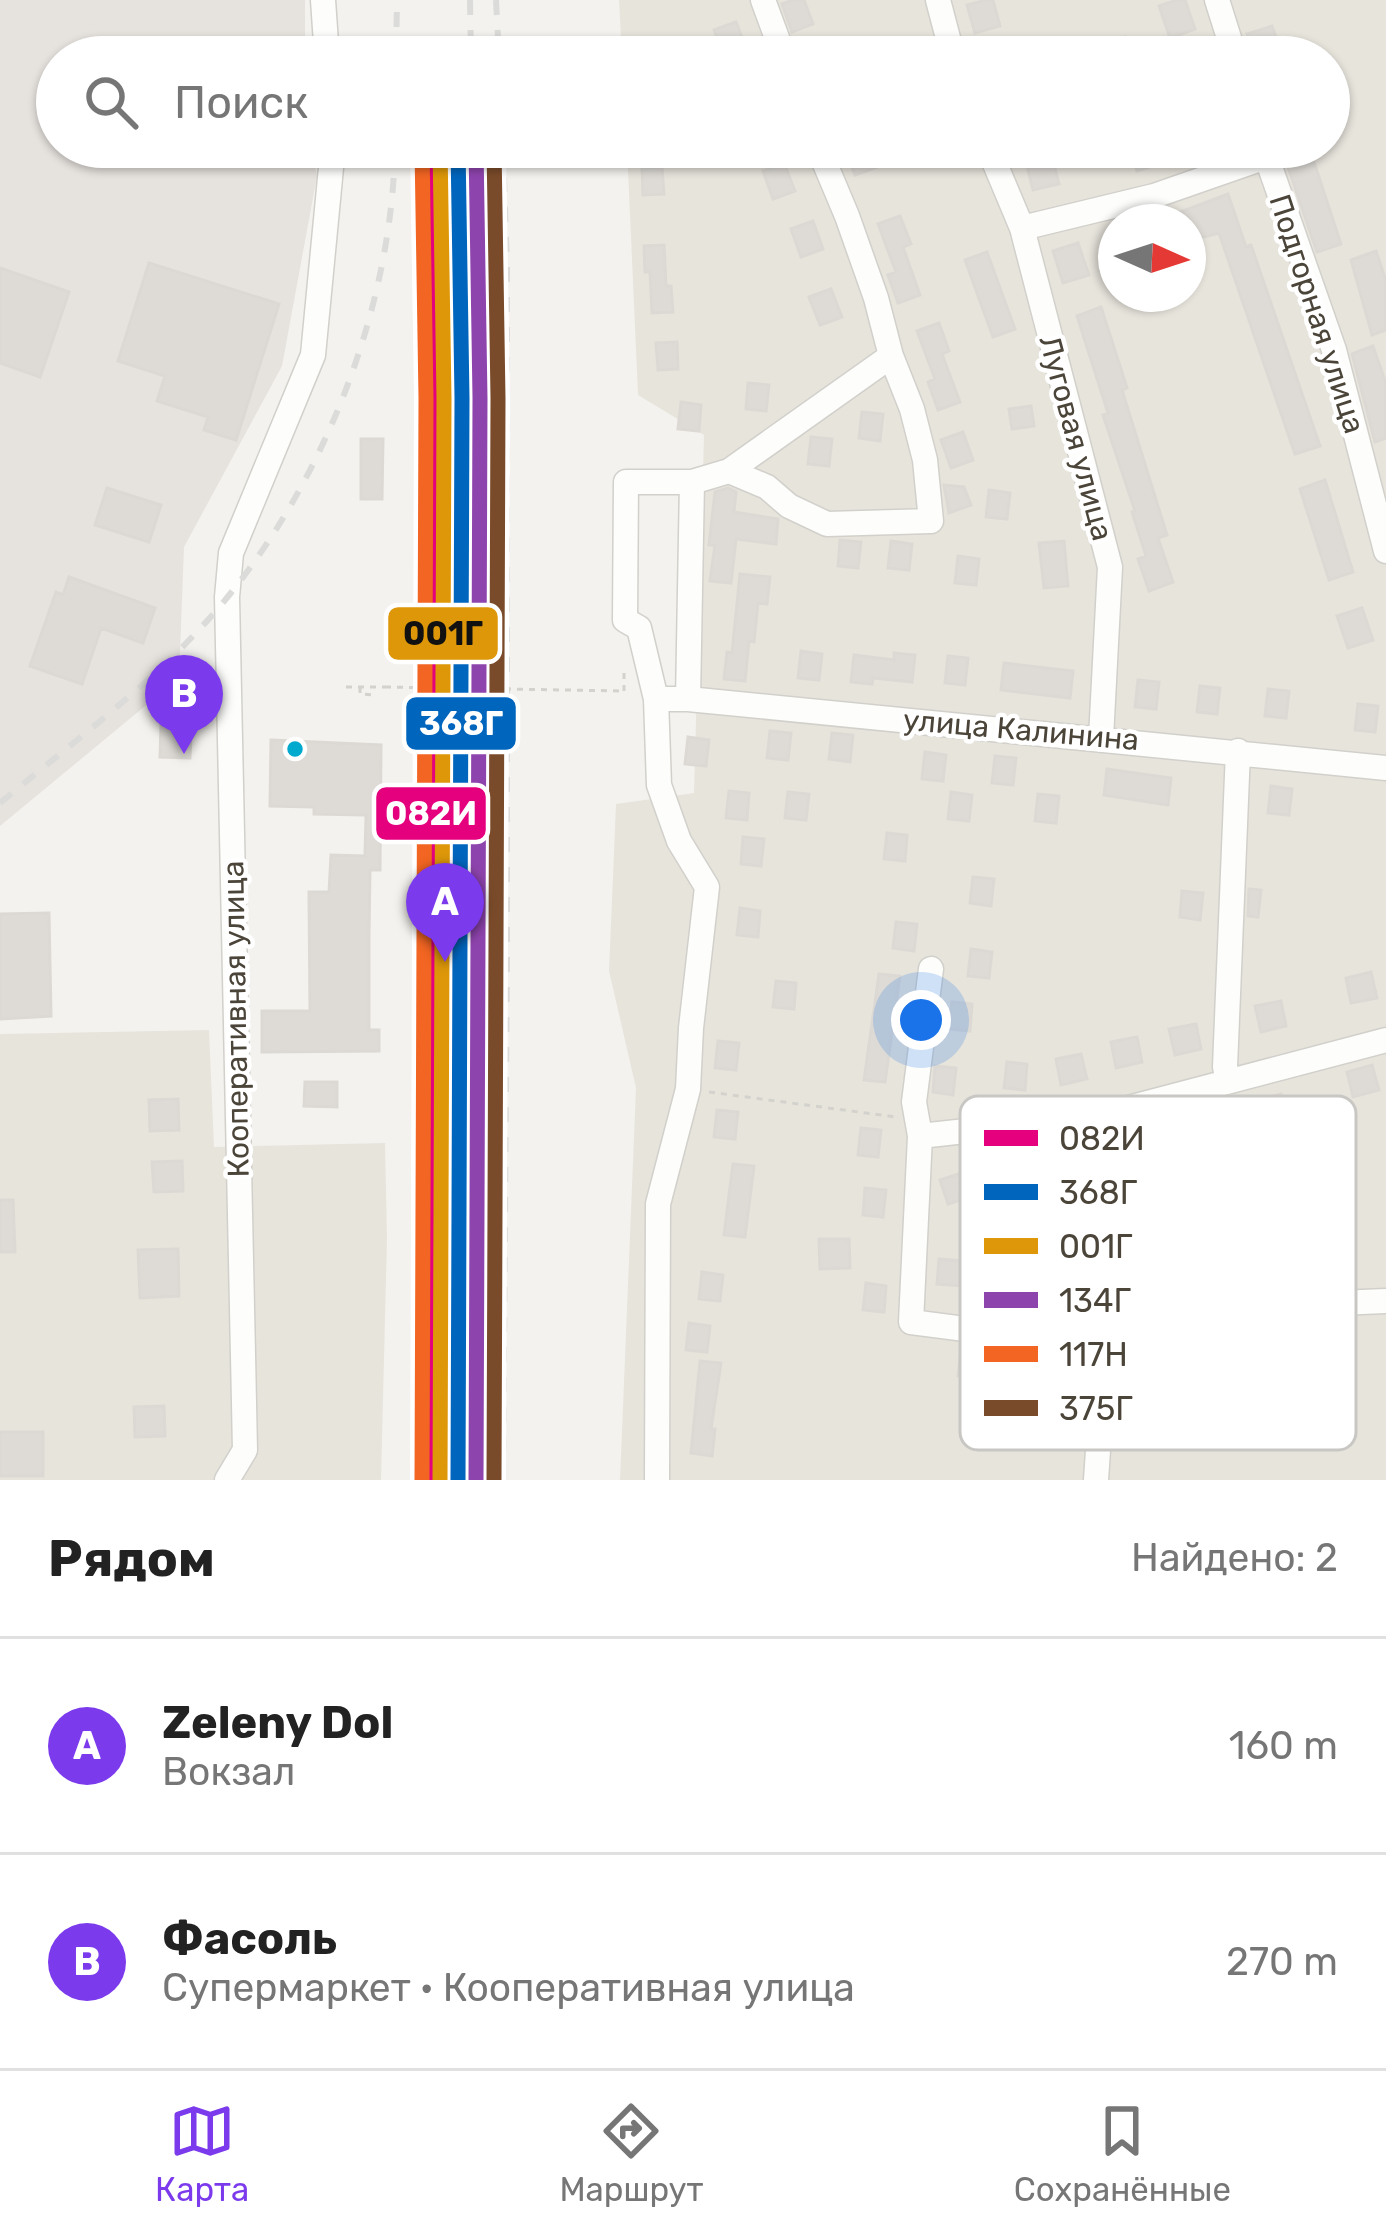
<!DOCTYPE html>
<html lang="ru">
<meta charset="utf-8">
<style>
body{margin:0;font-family:Rubik,sans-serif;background:#f6f6f6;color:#222}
.compass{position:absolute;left:1098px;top:204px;width:108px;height:108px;border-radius:50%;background:#fff;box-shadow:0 3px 9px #0004;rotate:93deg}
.you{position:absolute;left:921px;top:1020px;width:42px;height:42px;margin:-30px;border:9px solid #fff;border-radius:50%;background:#1a73e8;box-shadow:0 0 0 18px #1a73e833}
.badge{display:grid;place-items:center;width:78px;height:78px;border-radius:50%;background:#7c3aed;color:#fff;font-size:39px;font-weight:700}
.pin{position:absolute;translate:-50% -99px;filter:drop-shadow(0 3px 6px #0008)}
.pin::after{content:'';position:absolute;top:63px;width:42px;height:36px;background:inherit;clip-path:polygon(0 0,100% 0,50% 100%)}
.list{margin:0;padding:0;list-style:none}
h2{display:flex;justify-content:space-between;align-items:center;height:156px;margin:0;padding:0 48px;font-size:51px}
h2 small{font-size:39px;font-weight:400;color:#767676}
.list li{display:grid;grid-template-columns:78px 1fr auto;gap:36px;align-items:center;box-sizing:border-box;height:216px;padding:0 48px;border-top:3px solid #e0e0e0}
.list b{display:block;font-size:45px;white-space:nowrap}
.list p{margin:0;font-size:39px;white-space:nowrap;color:#767676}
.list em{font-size:39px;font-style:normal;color:#767676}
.icon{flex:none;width:66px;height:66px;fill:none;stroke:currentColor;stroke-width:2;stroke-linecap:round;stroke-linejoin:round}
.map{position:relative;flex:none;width:1386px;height:1480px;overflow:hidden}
.search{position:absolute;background:#fff;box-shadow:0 3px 9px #0004;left:36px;right:36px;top:36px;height:132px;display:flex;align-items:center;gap:30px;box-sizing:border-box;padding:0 42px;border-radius:66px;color:#767676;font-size:45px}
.sheet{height:588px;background:#fff}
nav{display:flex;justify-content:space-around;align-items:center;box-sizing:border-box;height:168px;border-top:3px solid #e0e0e0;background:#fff;font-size:33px;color:#767676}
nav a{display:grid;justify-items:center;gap:6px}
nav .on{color:#7c3aed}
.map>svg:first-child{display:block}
.residential{fill:#e7e4dc;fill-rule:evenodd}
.industrial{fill:#e6e2de}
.building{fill:#dedbd6;stroke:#dcd9d4;stroke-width:3}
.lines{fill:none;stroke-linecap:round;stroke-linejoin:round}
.minor-casing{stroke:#d2d0cb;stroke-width:27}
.path{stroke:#d3d2cc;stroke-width:3;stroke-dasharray:6 6;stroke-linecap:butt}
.minor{stroke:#fdfdfc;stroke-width:24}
.rail{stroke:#dbdbda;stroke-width:6;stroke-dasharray:15 15;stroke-linecap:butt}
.path-bridge{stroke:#d3d2cc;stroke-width:3;stroke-dasharray:6 6;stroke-linecap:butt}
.rail-1-casing{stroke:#fff;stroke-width:24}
.rail-2-casing{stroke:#fff;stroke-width:24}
.rail-3-casing{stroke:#fff;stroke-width:24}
.rail-4-casing{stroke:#fff;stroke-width:24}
.rail-5-casing{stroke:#fff;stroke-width:24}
.rail-6-casing{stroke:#fff;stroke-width:24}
.rail-1{stroke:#e5007d;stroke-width:15}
.rail-2{stroke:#0065bd;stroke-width:15}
.rail-3{stroke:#dd9709;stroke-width:15}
.rail-4{stroke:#8e44ad;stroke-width:15}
.rail-5{stroke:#f26522;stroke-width:15}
.rail-6{stroke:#7a4b2a;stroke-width:15}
.bus-dot{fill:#00a9ce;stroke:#fff;stroke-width:4.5}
.labels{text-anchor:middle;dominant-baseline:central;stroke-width:9;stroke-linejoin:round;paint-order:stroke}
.street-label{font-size:30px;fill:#4b4439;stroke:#fff}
.key{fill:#fff;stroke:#c9c7c4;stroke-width:3}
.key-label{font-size:33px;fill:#4b4439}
.line-badge{stroke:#fff;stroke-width:4.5}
.badge-label{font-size:33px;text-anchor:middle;font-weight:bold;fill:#fff}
.pale-badge-label{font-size:33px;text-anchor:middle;font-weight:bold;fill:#111}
</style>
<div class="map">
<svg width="1386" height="1480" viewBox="0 0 1386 1480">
<rect width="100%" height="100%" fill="#f4f2ee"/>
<path class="residential" d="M619,0H1386V1480H620L636,1088L609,971L616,804L694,793L704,435L638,395L627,147H1329V57H622ZM1116,222H1188V294H1116Z
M209,1030L214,1147L385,1143L387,1239L381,1480H0V1034Z"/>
<path class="industrial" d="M0,0H305V57H57V147H311L317,176L282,366L184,547L179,678L0,826Z"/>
<path class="building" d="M793,0H804L813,24L792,32L782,4Z
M986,0H993L1000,26L975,33L967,5Z
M1177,0H1185L1195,29L1170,38L1159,6Z
M736,22L747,50L724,57L714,30Z
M1272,26L1283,57H1255L1247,34Z
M1125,37L1132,57H1075L1074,54Z
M844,147H869L877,167L855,175Z
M1129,147H1156L1162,163L1137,171Z
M1312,156L1341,244L1317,252L1287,164Z
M1052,157L1059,184L1033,190L1026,162Z
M784,163L795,191L773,199L763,171Z
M662,167L664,194L643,195L642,168Z
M1228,194L1246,247L1251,245L1320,446L1295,454L1219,233L1188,241V222H1154Z
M900,216L911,244L903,247L920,295L898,303L888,275L896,272L878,224Z
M813,221L823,249L801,257L791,229Z
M1078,243L1089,275L1063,283L1053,251Z
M664,245L666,286H671L673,312L652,313L650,272H645L644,246Z
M1376,251L1386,281V330L1372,335L1351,260Z
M987,252L1015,329L993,337L965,260Z
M149,263L279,304L236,440L204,430L208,417L157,401L165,376L118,361Z
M0,268L69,292L40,377L0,363Z
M831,289L842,317L820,325L809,297Z
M1101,307L1127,388L1122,390L1167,535L1158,538L1173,582L1149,591L1138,559L1146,556L1132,512L1135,511L1103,415L1108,413L1077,316Z
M939,323L949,351L942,354L960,402L938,410L928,382L935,379L917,331Z
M677,342L678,369L658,370L656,343Z
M1373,346L1386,384V438L1375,442L1352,354Z
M748,383L769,385L766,411L746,409Z
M681,402L701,405L699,431L678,429Z
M1031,406L1034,426L1012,429L1009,409Z
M862,412L883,414L880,441L859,438Z
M963,432L973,460L951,468L941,440Z
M811,437L832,439L829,466L808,464Z
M361,439H383L382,499H361Z
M1325,480L1353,572L1329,580L1300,489Z
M944,485L964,487L971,505L949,513Z
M107,488L161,505L149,542L95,525Z
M728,488L736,492L734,512L778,519L776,544L736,539L731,583L710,581L715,545H709L715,492Z
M989,490L1010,493L1007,519L986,517Z
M840,540L861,542L858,568L838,566Z
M891,541L912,544L909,570L888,568Z
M1064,541L1068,586L1044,588L1039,543Z
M958,556L979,559L976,585L955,583Z
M740,574L770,577L767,604L758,603L754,642L749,641L745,681L724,679L727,652L732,653Z
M69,577L155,608L143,643L101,628L82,684L30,666L56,592L63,595Z
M1362,608L1373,640L1348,648L1337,616Z
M801,651L822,654L819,680L798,678Z
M894,653L915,655L912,682L873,678L872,684L851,682L854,655L894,660Z
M948,656L968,658L965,685L945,683Z
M1004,663L1073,671L1070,698L1001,690Z
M1138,680L1159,682L1156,709L1135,707Z
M1200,686L1220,688L1217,714L1197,712Z
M1268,689L1289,691L1286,718L1265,716Z
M162,692L193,693L190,758L160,757Z
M1358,704L1378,706L1375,732L1355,730Z
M770,731L791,733L788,760L767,758Z
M832,733L853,735L850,762L829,759Z
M688,737L709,740L706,766L685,764Z
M271,740L381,745L380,870H370L369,936V1030H379V1051L262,1052V1011H310L309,892H329L331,855L365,856L366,815L314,814V807L270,806Z
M925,752L946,755L943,781L922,779Z
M995,756L1016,758L1013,785L992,783Z
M1107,769L1171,778L1168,805L1104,795Z
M1271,786L1292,789L1289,815L1268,813Z
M729,791L749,793L747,820L726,818Z
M788,792L809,794L806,820L785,818Z
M951,792L972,795L969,821L948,819Z
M1038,794L1059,796L1056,823L1035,821Z
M887,833L907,835L905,861L884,859Z
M743,837L764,839L761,866L741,864Z
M973,877L994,879L991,906L970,903Z
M1249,889L1261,890L1258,917L1248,916Z
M1182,891L1203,893L1200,920L1180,917Z
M740,908L760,911L758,937L737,935Z
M49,913L51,1016L0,1019V914Z
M896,922L917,924L914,951L893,948Z
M971,949L992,952L989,978L968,976Z
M1371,972L1377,998L1351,1003L1346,978Z
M879,974L900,976L885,1082L864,1080Z
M776,981L796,983L794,1009L773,1007Z
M1281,1001L1286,1026L1261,1032L1255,1006Z
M952,1002L972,1004L970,1031L949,1029Z
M1196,1024L1201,1049L1175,1055L1169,1029Z
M1137,1037L1142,1062L1116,1068L1111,1042Z
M718,1041L739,1043L736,1070L715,1068Z
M1081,1054L1087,1079L1061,1085L1056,1059Z
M1007,1062L1027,1064L1025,1090L1004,1088Z
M1372,1065L1379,1090L1353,1097L1347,1072Z
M935,1066L956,1068L953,1095L933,1092Z
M305,1082H337V1107L304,1106Z
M1281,1094L1287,1119L1262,1126L1255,1101Z
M178,1099L179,1130L150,1131L149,1100Z
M717,1110L738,1112L735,1139L714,1137Z
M861,1128L881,1130L878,1157L858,1155Z
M182,1161L183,1191L154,1192L152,1162Z
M733,1164L754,1166L745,1237L724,1235Z
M965,1172L972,1196L948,1204L940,1180Z
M865,1188L886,1190L883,1217L863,1215Z
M0,1200H13L15,1252H0Z
M819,1239H849L850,1268L820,1269Z
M178,1249L179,1296L140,1298L138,1250Z
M939,1259L964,1261L962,1286L937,1284Z
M702,1272L723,1275L720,1301L699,1299Z
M866,1283L886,1286L884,1312L863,1310Z
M689,1323L710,1326L707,1352L686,1350Z
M961,1350L982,1352L979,1379L958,1376Z
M700,1361L721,1363L711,1429H715L712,1456L691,1453Z
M164,1406L165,1436L135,1437L134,1407Z
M0,1432H43V1476H0Z"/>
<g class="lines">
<g class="minor-casing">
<path id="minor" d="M323,0L327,57
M763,0L784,57
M938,0L953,57
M1217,0L1235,57
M988,147L1022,228L1110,567L1101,738
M1263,147L1334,350L1386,551
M1022,228L1154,196L1266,157
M729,471L767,487L789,506L827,524L931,521L925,460L912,409L891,356L876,298L847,216L818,147
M656,699H688L1386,768
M688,699L692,482
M931,969L914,1102L920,1136L1094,1117L1386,1040
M1228,1081L1225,1067L1238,751
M920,1136L911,1322L1105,1347L1290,1305L1386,1301
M227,1480L245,1450L227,597L231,553L313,355L333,147
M657,1480L658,1204L688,1089L691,1028L707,887L679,841L659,785L656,699L639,628L625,620L626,482H692L729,471L891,356
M1096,1480L1105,1347"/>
</g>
<path class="path" d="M346,687H385
M360,687V694L374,695
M624,691V670
M450,737L451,644
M492,739L494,643
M709,1092L896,1117"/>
<use href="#minor" class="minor"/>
<path class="rail" d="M470,0L471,57
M496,0L499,57
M396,57L397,0
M503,147L507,266V961L503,1480
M0,803C79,737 165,675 230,594C328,472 392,304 395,147
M472,1480L479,400L473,147"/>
<path class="path-bridge" d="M385,687L624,691"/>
<g class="rail-1-casing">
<path id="rail-1" d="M430,147L432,1480"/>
</g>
<g class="rail-2-casing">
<path id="rail-2" d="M458,147L462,398L458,1480"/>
</g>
<g class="rail-3-casing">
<path id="rail-3" d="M440,1480L444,398L440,147"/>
</g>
<g class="rail-4-casing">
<path id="rail-4" d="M476,1480L480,398L476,147"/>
</g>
<g class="rail-5-casing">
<path id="rail-5" d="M422,1480L426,398L422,148"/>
</g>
<g class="rail-6-casing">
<path id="rail-6" d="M494,1480L498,398L494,147"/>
</g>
<use href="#rail-1" class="rail-1"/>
<use href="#rail-2" class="rail-2"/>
<use href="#rail-3" class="rail-3"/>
<use href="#rail-4" class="rail-4"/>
<use href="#rail-5" class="rail-5"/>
<use href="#rail-6" class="rail-6"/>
</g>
<circle class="bus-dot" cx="295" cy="749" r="10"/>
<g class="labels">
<g class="street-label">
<text transform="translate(1317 314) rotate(72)">Подгорная улица</text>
<text transform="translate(1076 438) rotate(75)">Луговая улица</text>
<text transform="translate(1021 730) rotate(5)">улица Калинина</text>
<text transform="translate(236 1019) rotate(-91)">Кооперативная улица</text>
</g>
</g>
<rect x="960" y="1096" width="396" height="354" rx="18" class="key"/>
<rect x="984" y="1130" width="54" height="16" fill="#e5007d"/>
<rect x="984" y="1184" width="54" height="16" fill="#0065bd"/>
<rect x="984" y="1238" width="54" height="16" fill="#dd9709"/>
<rect x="984" y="1292" width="54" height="16" fill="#8e44ad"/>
<rect x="984" y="1346" width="54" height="16" fill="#f26522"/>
<rect x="984" y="1400" width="54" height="16" fill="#7a4b2a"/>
<g class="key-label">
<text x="1059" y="1150">082И</text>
<text x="1059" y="1204">368Г</text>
<text x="1059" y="1258">001Г</text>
<text x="1059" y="1312">134Г</text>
<text x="1059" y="1366">117Н</text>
<text x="1059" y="1420">375Г</text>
</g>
<g class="line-badge">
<rect x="386" y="605" width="114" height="57" rx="12" fill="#dd9709"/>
<rect x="404" y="695" width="114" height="57" rx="12" fill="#0065bd"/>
<rect x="374" y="785" width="114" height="57" rx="12" fill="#e5007d"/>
</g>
<g class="badge-label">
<text x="461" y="735">368Г</text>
<text x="431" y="825">082И</text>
</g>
<g class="pale-badge-label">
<text x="443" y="645">001Г</text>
</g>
</svg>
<svg class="compass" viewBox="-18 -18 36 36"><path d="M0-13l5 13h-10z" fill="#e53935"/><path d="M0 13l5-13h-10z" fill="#767676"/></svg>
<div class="you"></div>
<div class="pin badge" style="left:445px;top:962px">A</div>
<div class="pin badge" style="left:184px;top:754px">B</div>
<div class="search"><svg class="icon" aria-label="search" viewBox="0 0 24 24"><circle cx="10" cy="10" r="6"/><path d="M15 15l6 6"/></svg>Поиск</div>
</div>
<section class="sheet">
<h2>Рядом<small>Найдено: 2</small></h2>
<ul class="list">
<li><span class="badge">A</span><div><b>Zeleny Dol</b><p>Вокзал</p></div><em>160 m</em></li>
<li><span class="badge">B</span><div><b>Фасоль</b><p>Супермаркет · Кооперативная улица</p></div><em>270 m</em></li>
</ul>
</section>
<nav>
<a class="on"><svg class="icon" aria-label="map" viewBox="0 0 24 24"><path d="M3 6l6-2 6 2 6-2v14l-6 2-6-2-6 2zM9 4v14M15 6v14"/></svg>Карта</a>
<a><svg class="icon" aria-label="directions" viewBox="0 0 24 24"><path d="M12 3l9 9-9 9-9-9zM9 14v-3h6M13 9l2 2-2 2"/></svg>Маршрут</a>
<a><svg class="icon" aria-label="saved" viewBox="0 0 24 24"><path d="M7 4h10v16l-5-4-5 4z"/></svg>Сохранённые</a>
</nav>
